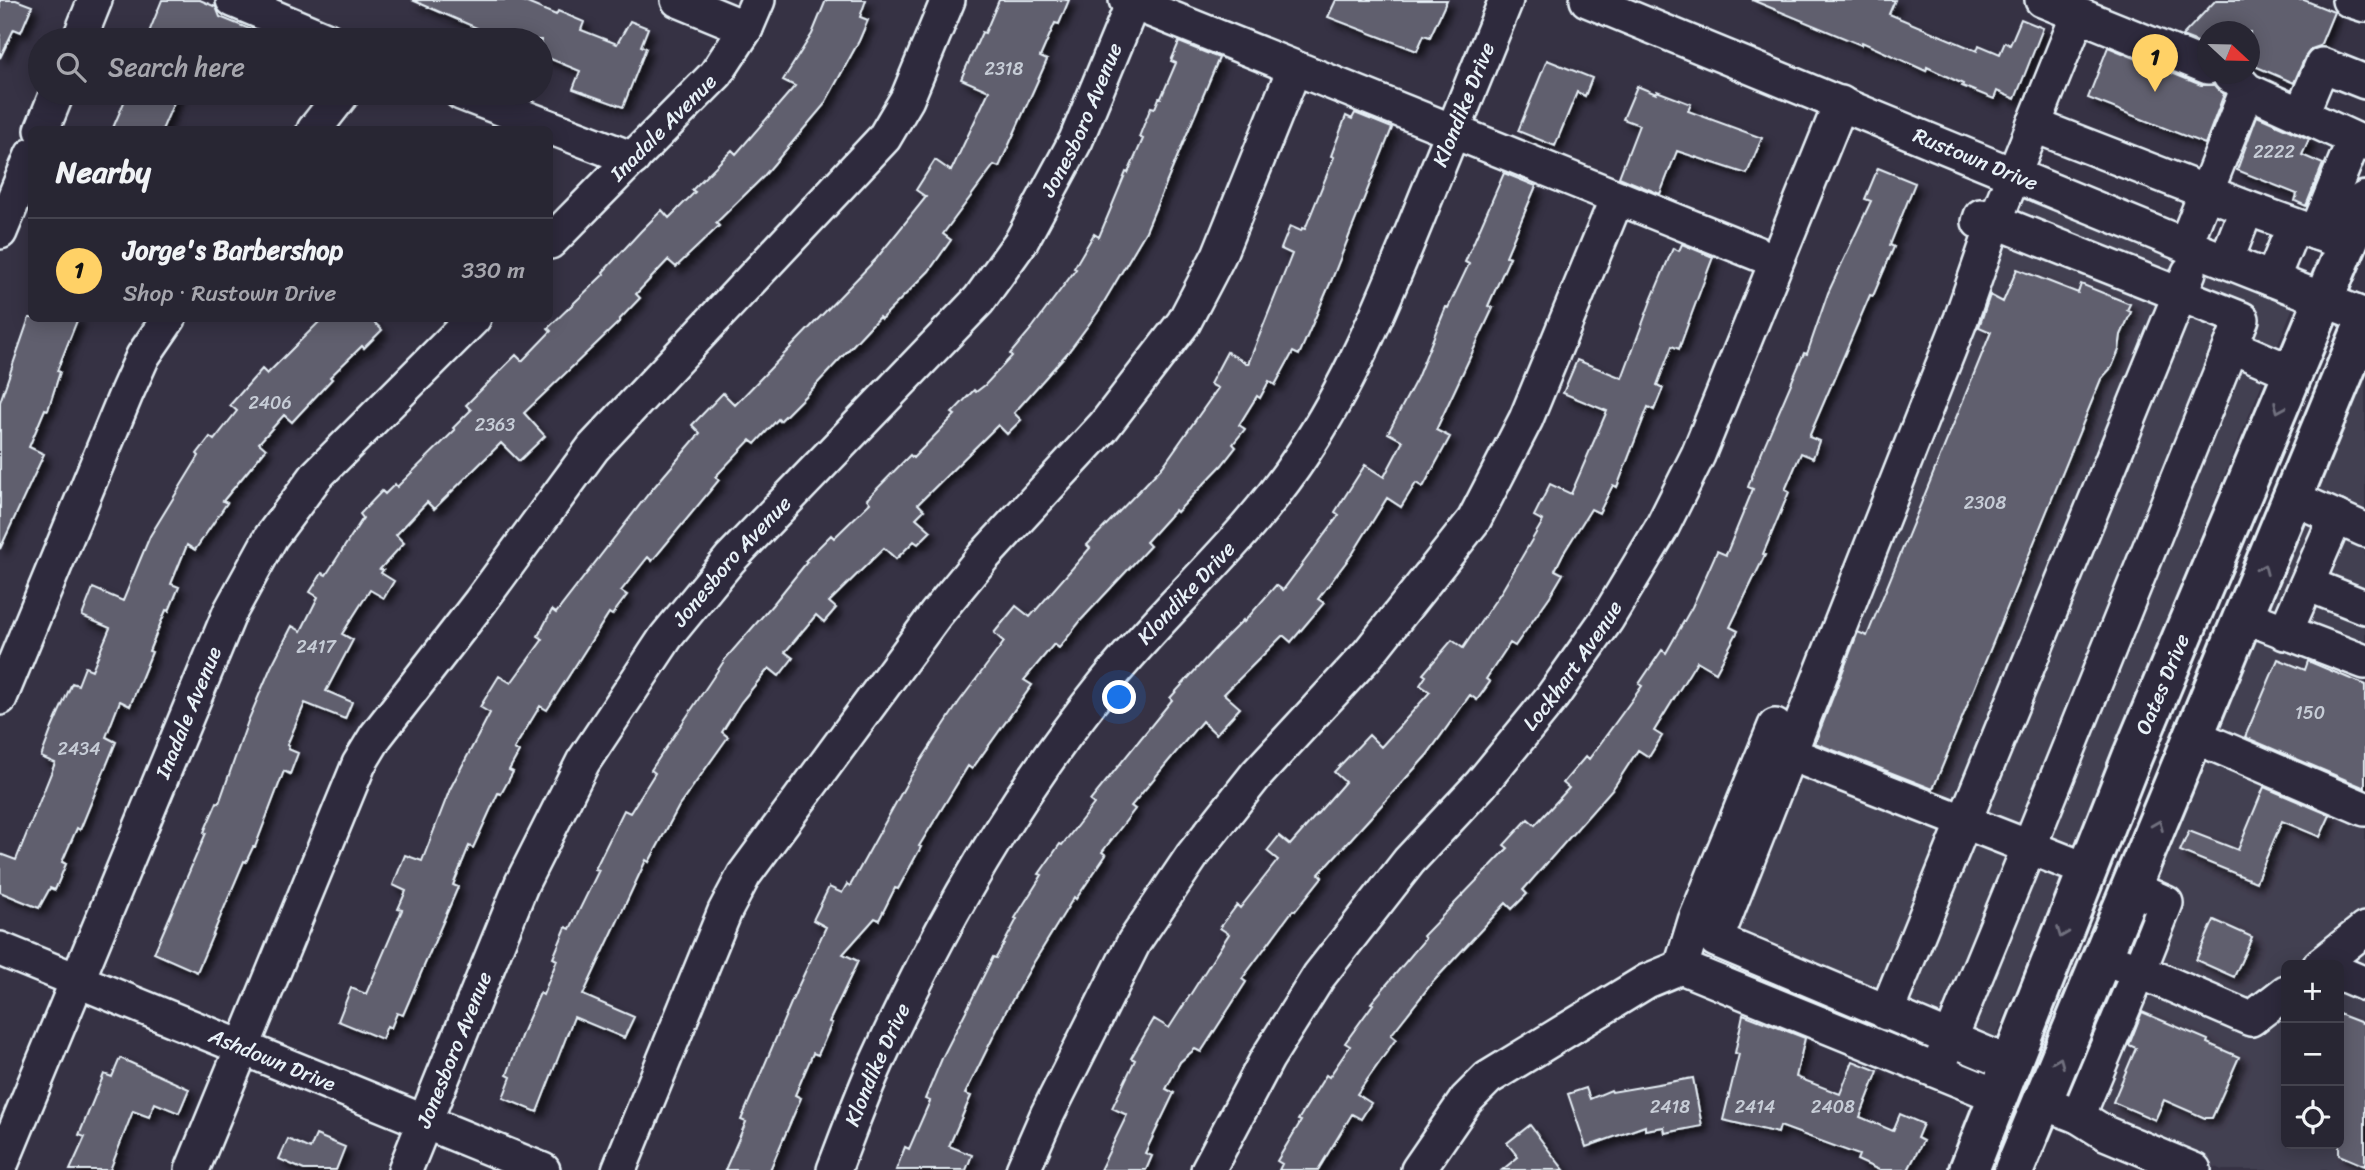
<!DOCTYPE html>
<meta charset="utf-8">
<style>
body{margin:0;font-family:Sriracha,sans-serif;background:#302e3b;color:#f1f3f6}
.controls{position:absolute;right:21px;bottom:21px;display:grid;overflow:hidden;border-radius:10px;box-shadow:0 4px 18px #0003}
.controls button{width:63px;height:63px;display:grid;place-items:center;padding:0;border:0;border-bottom:2px solid #44434e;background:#282633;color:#f1f3f6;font:35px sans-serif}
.compass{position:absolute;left:2197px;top:21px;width:63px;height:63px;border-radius:50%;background:#282633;box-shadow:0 4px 18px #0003;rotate:112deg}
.you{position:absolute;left:1120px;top:698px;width:24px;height:24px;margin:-18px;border:5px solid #fff;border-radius:50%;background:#1a73e8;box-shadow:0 0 0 10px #1a73e833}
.badge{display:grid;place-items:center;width:46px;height:46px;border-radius:50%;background:#ffd166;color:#111;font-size:23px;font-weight:700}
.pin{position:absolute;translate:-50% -58px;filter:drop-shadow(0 2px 4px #0008)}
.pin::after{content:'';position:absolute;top:37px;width:24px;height:21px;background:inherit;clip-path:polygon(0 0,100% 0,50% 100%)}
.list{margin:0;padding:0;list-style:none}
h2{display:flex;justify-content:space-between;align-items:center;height:91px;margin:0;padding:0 28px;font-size:30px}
h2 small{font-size:23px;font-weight:400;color:#a5a5ac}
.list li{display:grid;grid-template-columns:46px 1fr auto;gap:21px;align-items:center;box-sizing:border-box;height:105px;padding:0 28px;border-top:2px solid #44434e}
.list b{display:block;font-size:26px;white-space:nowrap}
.list p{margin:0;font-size:23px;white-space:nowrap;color:#a5a5ac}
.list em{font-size:23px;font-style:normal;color:#a5a5ac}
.icon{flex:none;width:38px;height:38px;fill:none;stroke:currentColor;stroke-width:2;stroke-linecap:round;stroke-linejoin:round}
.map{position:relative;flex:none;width:2365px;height:1170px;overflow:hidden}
.search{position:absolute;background:#282633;box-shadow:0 4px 18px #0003;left:28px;top:28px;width:525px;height:77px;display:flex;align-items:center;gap:18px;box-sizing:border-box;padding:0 24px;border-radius:38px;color:#a5a5ac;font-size:26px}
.panel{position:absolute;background:#282633;box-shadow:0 4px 18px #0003;left:28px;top:126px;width:525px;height:196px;border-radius:10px}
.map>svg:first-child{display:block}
.built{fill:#433f51;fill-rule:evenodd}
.building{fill:#605e6e;stroke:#e8f1f8;stroke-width:2;filter:url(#shadow)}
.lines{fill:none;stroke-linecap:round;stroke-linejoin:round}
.minor-casing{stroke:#e8f1f8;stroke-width:38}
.major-casing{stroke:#e8f1f8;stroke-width:44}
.minor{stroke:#2f2a3d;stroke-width:33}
.major{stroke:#2f2a3d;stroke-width:38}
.oneway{stroke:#70707e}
.labels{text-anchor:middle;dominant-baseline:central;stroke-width:5;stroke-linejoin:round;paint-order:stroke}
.number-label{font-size:18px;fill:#c6ccd6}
.street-label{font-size:21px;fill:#e8f1f8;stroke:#2f2a3d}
</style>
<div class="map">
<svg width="2365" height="1170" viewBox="0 0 2365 1170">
<defs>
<filter id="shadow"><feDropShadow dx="6" dy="6" stdDeviation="3.5" flood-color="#0009"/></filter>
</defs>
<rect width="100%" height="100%" fill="#363244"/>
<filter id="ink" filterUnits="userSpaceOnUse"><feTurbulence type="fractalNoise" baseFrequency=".0143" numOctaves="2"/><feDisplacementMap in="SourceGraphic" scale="14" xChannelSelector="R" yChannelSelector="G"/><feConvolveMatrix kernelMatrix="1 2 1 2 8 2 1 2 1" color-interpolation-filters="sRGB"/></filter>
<g filter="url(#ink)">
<path class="built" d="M1999,188L2293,307L1976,1086L1700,974L1692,942Z
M2365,375V1170H2222L2060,1104ZM2286,965H2339V1144H2286Z"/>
<path class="building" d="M0,0H16L32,6L21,32L14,29L0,58Z
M162,0H200L216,7L220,17L276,40H146Z
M412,0H520L556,15L558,11L584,22L581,30L617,44L630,21L648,28L641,46L646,48L623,107L573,89L580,71L541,55V40H472L477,28Z
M826,0H866L860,17L868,20L859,41L824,105L763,177L716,223L719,226L676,267L668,260L636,294L640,298L619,320L620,321L524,413L545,436L519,461L501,443L434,509L427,502L396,535L404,543L380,569L383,570L381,573L394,581L384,598L370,590L342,634L353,640L326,691L352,702L345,719L305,703L287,745L289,746L288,749L298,753L290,774L284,771L255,847H253L246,862L244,861L197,972L154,953L206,833L204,832L217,802L219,803L248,721L271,667L292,626L301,631L318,597L310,592L322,573L326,575L363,518L360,514L382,491L385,494L395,484L397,487L455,430L453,428L471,410L466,405L516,355L522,361L551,331L548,328L604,274L603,272L641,231L662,210L669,218L695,192L692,190L732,150L736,154L795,86L783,80L812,34Z
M999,0H1069L1059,24L1055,23L1040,57L1047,60L999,167L994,165L943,234L951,240L929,271L881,319L879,317L814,387L780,421L778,419L755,444L750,440L715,477L719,480L652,561L648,557L621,591L627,595L612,615L609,613L547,710L540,706L514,749L519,752L509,770L513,772L501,794L498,793L473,848L469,846L453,885L458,887L403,1015L397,1013L391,1028L387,1026L382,1039L338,1021L351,988L366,994L402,910L398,909L406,891L393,885L405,855L422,861L450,789L490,713L480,707L499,676L511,683L543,639L538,636L552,610L556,613L649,493L700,433L692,425L723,393L735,405L876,259L926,197L916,190L935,160L951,171L989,91L961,79L982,32L985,33Z
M1336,0H1447L1430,37L1424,35L1417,51L1328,17Z
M1752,0H1895L1889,14L1977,51L1979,45L2000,54L2005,42L2010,45L2021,19L2043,28L2015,99L1997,91L1994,99L1962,86L1963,84L1927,67L1926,71L1862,42L1861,45Z
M2216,0H2304L2334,12L2320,46L2311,49L2305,57L2294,83L2250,64V32H2208V46L2182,36Z
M1179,42L1219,58L1146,231L1098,312L1069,351L1014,413L1021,420L1007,434L998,425L918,504L924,510L916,518L931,531L918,544L914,541L896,559L884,548L829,602L836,608L824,622L816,615L785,652L793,658L779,676L769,668L741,702L722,732L728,737L679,806L649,862L646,860L583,995L634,1017L624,1038L574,1017L537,1112L503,1098L511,1077L507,1075L523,1031L540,993L543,995L557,960L553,958L566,927L570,929L599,870L595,869L624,810L630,813L655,773L651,770L726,658L774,603L807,562L805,561L831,535L834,538L870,503L867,499L910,455L913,458L947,423L955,415L952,413L974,390L976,392L985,385L1012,356L1010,354L1032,328L1076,269L1074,268L1094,234L1099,237L1126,172L1128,173L1143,139L1139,137L1151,107L1155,108L1159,98H1161L1176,63L1171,61Z
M2108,47L2201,85H2214L2224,94L2205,144L2088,98Z
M1547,60L1592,78L1585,96L1577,92L1555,146L1518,131Z
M1637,86L1656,94L1657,91L1691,104L1688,111L1762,138L1747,174L1677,151L1660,194L1619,177L1639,125L1623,119Z
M128,93H178L162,130H112Z
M1355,113L1392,128L1332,279L1299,355L1293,352L1275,385L1269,381L1260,398L1257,396L1239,425L1245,429L1233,444L1236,447L1222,465L1177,512L1175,510L1146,542L1150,546L1082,619L1059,648L1054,644L1024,680L1032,685L972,769L968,766L919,846L921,847L898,889L895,888L879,920L875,918L843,954L858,961L829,1022L832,1023L818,1055L813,1053L795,1095L801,1098L770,1170H725L746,1122L741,1120L797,989L826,927L813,920L829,887L842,893L847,884L850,886L909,779L959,702L1004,642L994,633L1016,606L1030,617L1090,548L1087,545L1163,466L1218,388L1210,384L1227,352L1248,364L1292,254L1281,249L1290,226L1301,231L1302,228L1305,229L1334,157L1331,156L1346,116L1352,119Z
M2257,116L2309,139L2302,155L2323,164L2306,206L2295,201L2297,194L2237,170Z
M1878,168L1915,183L1890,245L1894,247L1873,296L1870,295L1809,437L1819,441L1813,458L1801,453L1785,490L1789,492L1763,554L1765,555L1730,627L1738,631L1716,672L1697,661L1654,731L1662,736L1649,757L1638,750L1614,787L1523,890L1527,894L1512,909L1506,903L1432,983L1391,1035L1396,1039L1357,1094L1371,1103L1361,1119L1352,1114L1318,1170H1279L1282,1164L1277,1161L1301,1121L1298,1120L1326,1075L1329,1077L1350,1046L1345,1043L1373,1004L1371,1003L1425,939L1423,936L1508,848L1504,845L1528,819L1535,825L1569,788L1563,783L1586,756L1589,759L1642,686L1639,684L1662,650L1666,653L1692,607L1717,551L1726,555L1753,489L1748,487L1756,465L1804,353L1807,354L1828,293L1871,201L1865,199Z
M1504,173L1536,186L1506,256L1510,257L1488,306L1493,308L1436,430L1450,437L1423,487L1416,483L1401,507L1387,498L1353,553L1318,599L1324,603L1291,642L1284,636H1282L1224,694L1240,708L1216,734L1202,721L1131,806L1135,809L1102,852L1106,855L1076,899L1074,897L1034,962L1006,1011L965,1094L971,1096L949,1146L972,1155L966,1170H896L905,1147L909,1149L930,1101L925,1099L943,1056L968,1007L993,957L996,958L1017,919L1015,918L1042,875L1039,874L1060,844L1062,845L1094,804L1090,801L1172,700L1170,698L1219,644L1243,620L1244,622L1276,585L1283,590L1339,515L1335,512L1365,465L1384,477L1403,441L1388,433L1417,378L1446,307L1448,308L1469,264L1465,262Z
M1682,244L1713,257L1692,313L1679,349L1672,346L1657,385L1663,388L1654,410L1648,407L1617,487L1613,485L1599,513L1591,509L1563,554L1555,570L1563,574L1550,596L1515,646L1510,643L1486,679L1490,682L1477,700L1470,695L1427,755L1319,874L1322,877L1295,911L1293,910L1242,979L1246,982L1201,1052L1195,1049L1180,1062L1166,1089L1174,1093L1145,1153L1152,1156L1146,1170H1100L1127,1115L1112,1108L1135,1060L1131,1058L1154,1019L1169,1028L1229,934L1220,928L1237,905L1240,908L1278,860L1267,851L1279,836L1290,845L1345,782L1334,772L1369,735L1381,747L1430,692L1420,685L1426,676L1423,674L1452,640L1463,648L1503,589L1543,521L1534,516L1550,484L1571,494L1607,411L1563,393L1577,360L1622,378L1652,298L1673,248L1679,251Z
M2017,269L2078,293L2081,284L2130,304L2127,310L2131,312L2121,335L2119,350L2112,367L2101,379L1933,789L1815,743L1858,632L1867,636L1991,332L1979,327L1990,295L2003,302Z
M29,318H78L57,371L60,372L48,410L45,409L29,447L44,454L0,549V402Z
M323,318H370L382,330L364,348L362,346L330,377L332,379L292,422L284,415L259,443L266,449L223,501L227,503L195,550L187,545L171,584L179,587L169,611L166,610L149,651L152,652L130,706L120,701L106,737L116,742L80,830L77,828L62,862L66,864L55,890L50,888L39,908L0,892V854L16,860L55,763L41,757L52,728L72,683L78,685L85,667L92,670L110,628L82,616L93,588L123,601L150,536L199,456L197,454L210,437L214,440L237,411L230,405L262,369L267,374Z
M2278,659L2305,670L2308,661L2365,685V788L2245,737Z
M2264,787L2330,815L2320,837L2282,821L2256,882L2180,851L2189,831L2238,850Z
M2214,920L2252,937L2234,977L2196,960Z
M2142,1012L2208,1040L2207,1043L2239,1057L2212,1118H2205L2164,1100L2155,1120L2113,1102L2136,1048L2129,1045Z
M1743,1014L1805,1038L1796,1077L1840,1094L1853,1061L1878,1071L1860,1117L1893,1131L1900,1114L1923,1124L1917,1138L1923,1141L1908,1170H1879L1857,1160L1859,1155L1780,1126L1778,1133L1723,1120L1739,1054L1735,1053Z
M2339,1014L2365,1024V1166L2339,1155Z
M120,1058L189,1089L179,1113L155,1103L149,1117L133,1111L110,1170H70L85,1137L79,1135L104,1074L112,1077Z
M1693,1078L1702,1126L1665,1133L1664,1127L1645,1130V1126L1586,1147L1568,1094L1586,1088L1590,1099L1611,1090L1612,1092Z
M1530,1125L1547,1148L1564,1170H1502L1518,1157L1507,1143Z
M316,1135L345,1147L336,1170H304L279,1159L288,1139L310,1149Z"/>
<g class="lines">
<g class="minor-casing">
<g id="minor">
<path d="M233,0L328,40"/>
<path d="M678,0L746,28"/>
<path d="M1126,0L1776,261"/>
<path id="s1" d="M1587,0L2185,245L2365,316"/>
<path d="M2042,0L2208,67"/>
<path d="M2349,0L2365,5"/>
<path d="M79,40L95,0"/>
<path d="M2230,76L2236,78L2247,90L2365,144"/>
<path d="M461,93L633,159"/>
<path d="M2301,115L2322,65L2365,82"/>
<path d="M2033,125L2247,208L2226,261"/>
<path d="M42,130L57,93"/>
<path d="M314,130L343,93"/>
<path d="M2247,208L2347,244"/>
<path d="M1979,222L1981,216L1995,221L2078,15"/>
<path d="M0,232L32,155"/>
<path d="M2316,233L2354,140"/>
<path id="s2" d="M550,242L716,74L746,28L758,0"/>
<path d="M2185,245L2247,90"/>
<path d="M2272,279L2294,226"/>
<path d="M2293,498L2365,530"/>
<path d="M2307,584L2365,607"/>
<path d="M2244,616L2365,662"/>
<path d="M2285,633L2336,517"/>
<path d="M0,698L126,394L143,356L169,318"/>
<path d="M2194,736L2365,809"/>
<path d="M1788,753L2029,847L1942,1059"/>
<path d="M2087,870L2029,847L2231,346L2294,373"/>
<path d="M2132,888L2166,903L2139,971L2251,1019L2286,992"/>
<path id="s3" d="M0,949L543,1170"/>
<path d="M2320,965L2365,929"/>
<path d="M1681,967L1695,921L1775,726"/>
<path d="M2339,973L2365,984"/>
<path d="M1886,1013L2189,272"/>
<path d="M2011,1064L1716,940L1961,319L1995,221L2242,319L2231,346"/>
<path d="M2042,1102L2078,1116L2139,971L2118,963"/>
<path d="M2078,1116L2105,1133L2194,1170"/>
<path id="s4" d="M0,1167L230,612L271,537L317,475L474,318"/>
<path d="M192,1170L359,764L376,736L480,602L593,448L884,138L907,99L948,0"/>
<path id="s5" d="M405,1170L522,883L583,762L666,637L730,559L979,300L1022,240L1076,140L1134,0"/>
<path d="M619,1170L725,911L744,875L936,614L983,557L1104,426L1184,322L1219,255L1294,69"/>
<path id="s6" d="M834,1170C848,1134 861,1097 877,1062C938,928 1013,797 1106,682C1169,604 1247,539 1302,455C1351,382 1383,302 1416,222C1446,148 1476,74 1506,0"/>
<path d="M1023,1170L1047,1115L1134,942L1192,856L1256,775L1368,654L1474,520L1526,419L1617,198"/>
<path id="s7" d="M1208,1170L1267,1059L1319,976L1409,861L1481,784L1552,697L1607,619L1661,529L1698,455L1841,103"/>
<path d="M1418,1170L1466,1100L1488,1078L1647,981L1681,967L1998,1096"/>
</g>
</g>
<g class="major-casing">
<g id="major">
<path id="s8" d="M1969,1170L2132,757L2365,201"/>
<path d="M2014,1170L2365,322"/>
</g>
</g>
<use href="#minor" class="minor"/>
<use href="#major" class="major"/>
</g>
<defs><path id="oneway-chevron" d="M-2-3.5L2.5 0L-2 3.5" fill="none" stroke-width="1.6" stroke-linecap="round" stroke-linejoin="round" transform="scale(1.75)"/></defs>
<g class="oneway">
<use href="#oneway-chevron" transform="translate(2279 408) rotate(113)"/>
<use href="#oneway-chevron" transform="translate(2263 569) rotate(-67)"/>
<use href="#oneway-chevron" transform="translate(2158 825) rotate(-68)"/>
<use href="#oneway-chevron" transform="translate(2062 933) rotate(111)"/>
<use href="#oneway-chevron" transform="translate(2059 1062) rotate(-68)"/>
</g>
</g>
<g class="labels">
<g class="number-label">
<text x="1004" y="69">2318</text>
<text x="2274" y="152">2222</text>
<text x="270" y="403">2406</text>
<text x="495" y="425">2363</text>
<text x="1985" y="503">2308</text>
<text x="316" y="647">2417</text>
<text x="2310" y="713">150</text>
<text x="79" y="749">2434</text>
<text x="1670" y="1107">2418</text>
<text x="1755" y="1107">2414</text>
<text x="1833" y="1107">2408</text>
</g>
<g class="street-label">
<text stroke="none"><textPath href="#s6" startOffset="1248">Klondike Drive</textPath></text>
<text stroke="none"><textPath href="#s5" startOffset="1264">Jonesboro Avenue</textPath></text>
<text stroke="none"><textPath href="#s2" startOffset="161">Inadale Avenue</textPath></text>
<text stroke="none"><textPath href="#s1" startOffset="420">Rustown Drive</textPath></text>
<text stroke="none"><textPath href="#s5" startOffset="696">Jonesboro Avenue</textPath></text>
<text stroke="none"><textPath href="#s6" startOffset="681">Klondike Drive</textPath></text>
<text stroke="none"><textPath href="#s7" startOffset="625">Lockhart Avenue</textPath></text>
<text stroke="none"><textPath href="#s8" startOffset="523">Oates Drive</textPath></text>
<text stroke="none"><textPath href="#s4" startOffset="492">Inadale Avenue</textPath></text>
<text stroke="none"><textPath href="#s5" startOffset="130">Jonesboro Avenue</textPath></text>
<text stroke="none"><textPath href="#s3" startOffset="294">Ashdown Drive</textPath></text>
<text stroke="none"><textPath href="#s6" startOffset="114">Klondike Drive</textPath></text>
</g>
</g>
</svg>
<div class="controls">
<button>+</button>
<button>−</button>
<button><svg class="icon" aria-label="locate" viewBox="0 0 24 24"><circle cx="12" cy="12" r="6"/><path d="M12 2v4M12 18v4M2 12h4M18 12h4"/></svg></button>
</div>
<svg class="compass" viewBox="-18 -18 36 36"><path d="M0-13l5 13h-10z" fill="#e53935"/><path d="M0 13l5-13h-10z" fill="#a5a5ac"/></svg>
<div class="you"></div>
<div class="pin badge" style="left:2155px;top:92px">1</div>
<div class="search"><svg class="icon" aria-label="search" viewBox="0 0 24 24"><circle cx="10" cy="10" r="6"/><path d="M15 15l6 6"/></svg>Search here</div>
<section class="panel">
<h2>Nearby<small></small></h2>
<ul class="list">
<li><span class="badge">1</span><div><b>Jorge's Barbershop</b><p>Shop · Rustown Drive</p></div><em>330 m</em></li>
</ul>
</section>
</div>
